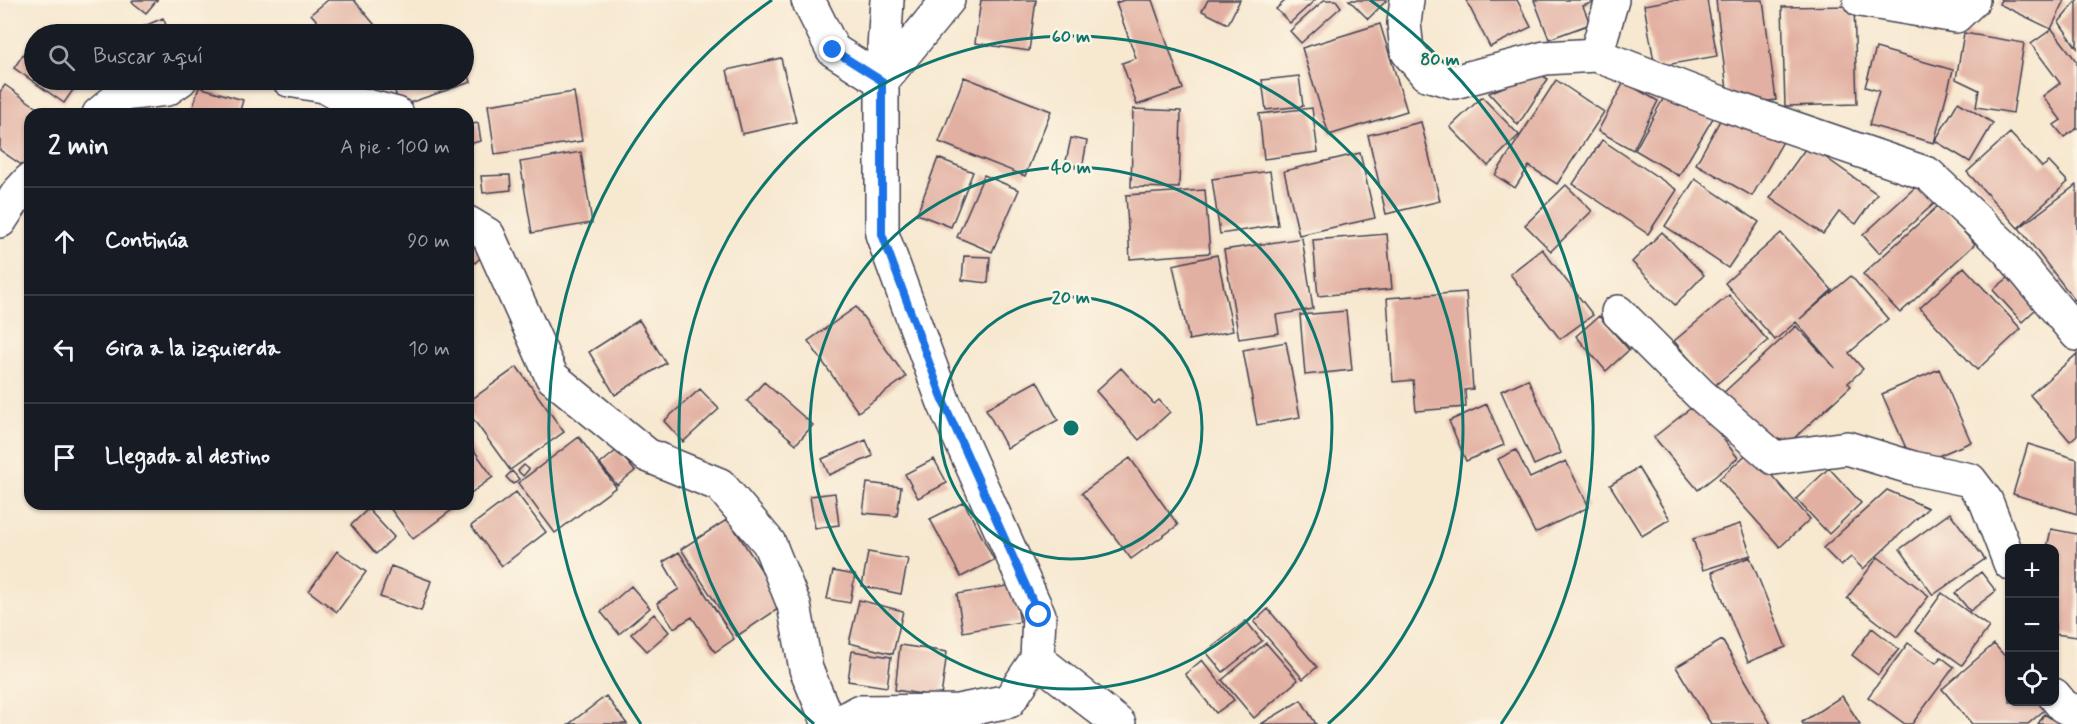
<!DOCTYPE html>
<html lang="es">
<meta charset="utf-8">
<style>
body{margin:0;font-family:Mynerve,sans-serif;background:#20242c;color:#f1f3f6}
.controls{position:absolute;right:18px;bottom:18px;display:grid;overflow:hidden;border-radius:12px;box-shadow:0 2px 4px #0004}
.controls button{width:54px;height:54px;display:grid;place-items:center;padding:0;border:0;border-bottom:2px solid #363941;background:#171b24;color:#f1f3f6;font:30px sans-serif}
.stop{position:absolute;width:18px;height:18px;margin:-14px;border:4px solid #1a73e8;border-radius:50%;background:#fff}
.stop.end{background:#1a73e8;border-color:#fff;box-shadow:0 2px 6px #0008}
.list{margin:0;padding:0;list-style:none}
h2{display:flex;justify-content:space-between;align-items:center;height:78px;margin:0;padding:0 24px;font-size:26px}
h2 small{font-size:20px;font-weight:400;color:#9ea1a6}
.list li{display:grid;grid-template-columns:39px 1fr auto;gap:18px;align-items:center;box-sizing:border-box;height:108px;padding:0 24px;border-top:2px solid #363941}
.list b{display:block;font-size:22px;white-space:nowrap}
.list em{font-size:20px;font-style:normal;color:#9ea1a6}
.icon{flex:none;width:33px;height:33px;fill:none;stroke:currentColor;stroke-width:2;stroke-linecap:round;stroke-linejoin:round}
.map{position:relative;flex:none;width:2077px;height:724px;overflow:hidden}
.search{position:absolute;background:#171b24;box-shadow:0 2px 4px #0004;left:24px;top:24px;width:450px;height:66px;display:flex;align-items:center;gap:15px;box-sizing:border-box;padding:0 21px;border-radius:33px;color:#9ea1a6;font-size:22px}
.panel{position:absolute;background:#171b24;box-shadow:0 2px 4px #0004;left:24px;top:108px;width:450px;height:402px;border-radius:18px}
.map>svg:first-child{display:block}
.building{fill:#e2b0a2}
.lines{fill:none;stroke-linecap:round;stroke-linejoin:round}
.minor-casing{stroke:#424051;stroke-width:36}
.minor{stroke:#fff;stroke-width:33}
.route{stroke:#1a73e8;stroke-width:8}
.ring{fill:none;stroke:#0f766e;stroke-width:3}
.centre{fill:#0f766e;stroke:#fcf5e5;stroke-width:3}
.ring-label{font-size:18px;text-anchor:middle;font-weight:bold;fill:#0f766e;stroke:#fcf5e5;stroke-width:5;stroke-linejoin:round;paint-order:stroke}
</style>
<div class="map">
<svg width="2077" height="724" viewBox="0 0 2077 724">
<rect width="100%" height="100%" fill="#fcf5e5"/>
<filter id="ink" filterUnits="userSpaceOnUse"><feTurbulence type="fractalNoise" baseFrequency=".0167" numOctaves="2"/><feDisplacementMap in="SourceGraphic" scale="12" xChannelSelector="R" yChannelSelector="G"/><feConvolveMatrix kernelMatrix="1 2 1 2 8 2 1 2 1" color-interpolation-filters="sRGB"/></filter>
<filter id="wash" filterUnits="userSpaceOnUse"><feTurbulence type="fractalNoise" baseFrequency=".008" numOctaves="4" result="noise"/><feDisplacementMap in="SourceGraphic" scale="24" xChannelSelector="R" yChannelSelector="G"/><feGaussianBlur stdDeviation="1.35" result="paint"/><feColorMatrix in="noise" values="0 0 0 0 0 0 0 0 0 0 0 0 0 0 0 0 0 1.4 0 .05"/><feComposite in="paint" operator="in"/></filter>
<g filter="url(#wash)">
<rect width="100%" height="100%" fill="#f7e8d0"/>
<g id="blocks">
<path class="building" d="M134,0H157L146,13L132,2Z
M328,0H354L379,30L374,34H328L311,14Z
M981,0H1036L1029,51L975,43Z
M1124,0H1152L1183,89L1137,105L1122,63L1136,58L1116,3Z
M1208,0H1240L1228,24L1202,11Z
M1286,0H1315L1290,23L1276,9Z
M1324,0H1336L1341,7L1301,43L1290,31Z
M1349,0H1387L1368,19Z
M1466,0H1517L1531,27L1490,47Z
M1534,0H1599L1583,6L1590,24L1549,39Z
M1673,0H1707L1717,56L1655,67L1644,5Z
M1716,0H1763L1776,100L1729,106Z
M2001,0H2065L2051,29L1999,4Z
M2077,0V48L2059,22Z
M1854,6L1857,104L1785,106L1782,7Z
M163,18L170,34H126Z
M1380,24L1407,111L1329,135L1302,48Z
M2052,29L2077,62V128L2064,137L2054,125L2061,120L2043,96L2060,83L2031,44Z
M1964,33L2024,43L2013,113L1976,107L1979,90L1956,79Z
M34,38V80H80L64,103L14,68Z
M1876,48L1953,70L1934,143L1869,125L1879,91L1865,87Z
M781,58L796,122L742,134L727,70Z
M464,60L471,82L400,106L391,80H464Z
M1538,73L1548,79L1518,125L1489,93Z
M1299,76L1303,106L1266,110L1262,80Z
M964,77L1051,111L1025,176L939,142Z
M1556,80L1604,112L1557,184L1529,166L1515,188L1495,175Z
M1624,82L1658,101L1633,150L1598,131Z
M5,85L46,114H30V156L23,166L0,150V92Z
M199,87L243,100L239,114H191Z
M574,92L582,141L495,154L488,105Z
M1667,92L1713,118L1679,176L1635,150Z
M1482,97L1519,135L1488,166L1450,127Z
M1958,102L1993,123L1970,162L1935,141Z
M1728,106L1785,138L1752,196L1696,164Z
M1312,108L1318,152L1264,159L1259,114Z
M1133,109L1181,111L1179,188L1131,187Z
M1421,122L1440,201L1386,214L1368,135Z
M478,123L481,141L468,144V125Z
M2010,133L2042,167L2049,162L2068,182L2018,228L1967,172Z
M1071,138L1087,141L1082,169L1065,166Z
M1602,140L1677,190L1648,234L1573,184Z
M1808,145L1877,194L1856,224L1839,212L1823,234L1770,198Z
M581,152L592,223L532,233L520,162Z
M1360,153L1375,218L1299,235L1284,171Z
M938,158L973,172L951,227L917,214Z
M1270,171L1278,225L1220,234L1212,179Z
M510,175L511,190L483,193L481,176Z
M984,175L1019,190L992,252L957,237Z
M1695,179L1759,222L1728,268L1665,226Z
M1920,183L1937,201L1879,253L1863,235Z
M1566,185L1592,211L1551,251L1525,225Z
M2076,185L2077,186V303L2019,228Z
M1205,190L1210,253L1130,259L1126,195Z
M1939,205L1975,244L1900,313L1863,274Z
M1662,232L1704,275L1675,305L1632,262Z
M1781,233L1832,290L1800,319L1851,276L1888,319L1849,353L1863,369L1848,383L1851,386L1791,441H1763L1721,395L1796,326L1835,368L1796,322L1775,340L1725,283Z
M1387,234L1392,289L1318,296L1313,240Z
M1302,238L1313,309L1276,315L1279,333L1239,339L1224,250Z
M473,245L484,254L475,263L468,257V250Z
M1542,249L1593,315L1560,339L1510,274Z
M1217,255L1233,331L1189,340L1173,265Z
M964,256L990,257L988,283L962,280Z
M1964,267L2021,329L1977,370L1920,308Z
M2009,277L2037,308L2022,322L1993,290Z
M1466,292L1473,389L1465,390L1466,407L1416,411L1413,380L1393,382L1387,298Z
M1729,295L1768,341L1713,387L1674,341Z
M856,307L906,377L858,412L808,341Z
M1346,311L1352,370L1305,375L1300,315Z
M1599,316L1629,350L1606,371L1576,336Z
M639,320L666,363L615,395L589,352Z
M1286,342L1300,417L1257,425L1243,350Z
M2077,354V435L2070,441L2030,395Z
M517,367L564,432L510,470L468,412V402Z
M1121,368L1154,404L1159,400L1170,412L1139,440L1096,391Z
M1939,369L1971,442L1914,466L1882,394Z
M1528,379L1561,453L1534,465L1501,391Z
M1037,381L1058,420L1007,448L986,409Z
M764,382L813,425L796,444L747,401Z
M700,389L719,409L683,442L664,421Z
M1487,404L1504,445L1466,461L1449,421Z
M1696,404L1738,458L1698,490L1654,437Z
M579,437L616,487L555,533L518,483Z
M866,440L873,456L829,475L822,459Z
M468,442L493,477L468,495Z
M2028,444L2077,459V514L2013,494Z
M617,450L635,471L617,485L600,464Z
M1516,450L1530,478L1566,461L1589,507L1535,533L1498,459Z
M1750,451L1810,519L1780,547L1719,479Z
M1130,458L1178,525L1131,559L1082,493Z
M934,459L947,483L918,498L905,474Z
M524,465L529,469L523,476L518,471Z
M1638,468L1670,519L1642,536L1610,485Z
M1829,468L1861,503L1829,534L1796,499Z
M512,471L519,479L513,484L506,477Z
M867,483L901,487L897,516L863,513Z
M1887,490L1928,508L1863,569L1851,557L1841,566L1823,548Z
M516,492L546,532L502,566L471,526Z
M835,493L839,525L815,528L810,496Z
M964,502L994,560L961,577L930,519Z
M387,504H449L453,509L413,539Z
M368,509L394,537L376,554L351,525Z
M1950,513L1985,559L1933,595L1900,549Z
M728,519L784,605L737,636L681,549Z
M1740,524L1751,555L1703,570L1693,539Z
M2051,529L2077,534V637L2055,634V549L2047,548Z
M337,551L366,572L337,612L309,591Z
M679,552L734,639L715,652L692,617L674,628L657,603L679,589L663,562Z
M868,552L908,559L901,594L862,586Z
M1750,557L1786,647L1748,662L1712,572Z
M1878,557L1929,596L1897,637L1847,598Z
M391,566L431,581L421,611L380,597Z
M833,571L855,575L850,603L827,599Z
M1981,572L1996,591L1970,611L1955,593Z
M1013,585L1020,622L963,632L957,594Z
M631,586L650,608L619,634L601,612Z
M1942,593L1989,627L1962,665L1915,631Z
M859,600L903,611L893,654L849,643Z
M1268,609L1317,667L1303,679L1254,622Z
M654,614L669,632L647,651L631,634Z
M1246,621L1262,641L1223,672L1206,652Z
M1872,628L1899,649L1878,675L1852,655Z
M1722,640L1771,724H1711L1676,667Z
M1266,643L1298,680L1254,718L1222,680Z
M1908,643L1936,663L1941,657L1954,667L1912,724H1905L1868,697Z
M1994,644L2010,662V702H2043L2048,707L2028,724H1972L1942,689Z
M900,645L947,652L941,697L895,690Z
M852,651L891,657L887,687L848,681Z
M1202,660L1234,700L1216,713L1185,674Z
M606,696L627,724H569Z
M1842,696L1860,724H1803L1802,722Z
M1301,700L1316,724H1261Z
M2044,714L2061,724H2038Z"/>
</g>
</g>
<g filter="url(#ink)">
<use href="#blocks" fill-opacity="0" stroke="#424051" stroke-width="1.5"/>
<g class="lines">
<g class="minor-casing">
<path id="minor" d="M808,0L833,50L882,81L948,0
M1407,0L1404,23L1407,51L1426,74L1454,82L1545,58L1596,55L1729,106L1928,174L2006,248L2077,334
M1860,0L1956,16L1973,0
M1596,55L1612,0
M289,80L324,86L352,102L397,114
M99,114L123,94L167,89L180,80
M0,221L18,193L30,180
M468,223L488,235L552,377L647,455L720,485L769,543L794,605L806,669L829,724
M1618,312L1700,394L1774,458L1847,448L1913,468L1970,480L1986,501L2010,563
M1037,659L1119,724
M2054,695L2063,706L2077,713
M837,724L858,712L958,711L1009,701L1037,659L1039,615L944,403L882,234V81L887,0"/>
</g>
<use href="#minor" class="minor"/>
</g>
</g>
<g class="lines" filter="url(#ink)">
<path class="route" d="M833,50L882,81V234L944,403L1039,615"/>
</g>
<g class="ring">
<circle cx="1071" cy="428" r="131"/>
<circle cx="1071" cy="428" r="261"/>
<path d="M814 724A392 392 0 1 1 1328 724"/>
<path d="M641 724A522 522 0 0 1 772 0M1370 0A522 522 0 0 1 1501 724"/>
</g>
<circle cx="1071" cy="428" r="9" class="centre"/>
<g class="ring-label">
<text x="1071" y="42">60 m</text>
<text x="1440" y="65">80 m</text>
<text x="1071" y="173">40 m</text>
<text x="1071" y="303">20 m</text>
</g>
</svg>
<div class="controls">
<button>+</button>
<button>−</button>
<button><svg class="icon" aria-label="locate" viewBox="0 0 24 24"><circle cx="12" cy="12" r="6"/><path d="M12 2v4M12 18v4M2 12h4M18 12h4"/></svg></button>
</div>
<div class="stop" style="left:1039px;top:615px"></div>
<div class="stop end" style="left:833px;top:50px"></div>
<div class="search"><svg class="icon" aria-label="search" viewBox="0 0 24 24"><circle cx="10" cy="10" r="6"/><path d="M15 15l6 6"/></svg>Buscar aquí</div>
<section class="panel">
<h2>2 min<small>A pie · 100 m</small></h2>
<ul class="list">
<li><svg class="icon" aria-label="ahead" viewBox="0 0 24 24"><path d="M12 20V5M6 11l6-6 6 6"/></svg><div><b>Continúa</b></div><em>90 m</em></li>
<li><svg class="icon" aria-label="left" viewBox="0 0 24 24"><path d="M17 20v-9H6M10 6l-5 5 5 5"/></svg><div><b>Gira a la izquierda</b></div><em>10 m</em></li>
<li><svg class="icon" aria-label="arrive" viewBox="0 0 24 24"><path d="M6 21V4h12l-3 4 3 4H6"/></svg><div><b>Llegada al destino</b></div></li>
</ul>
</section>
</div>
